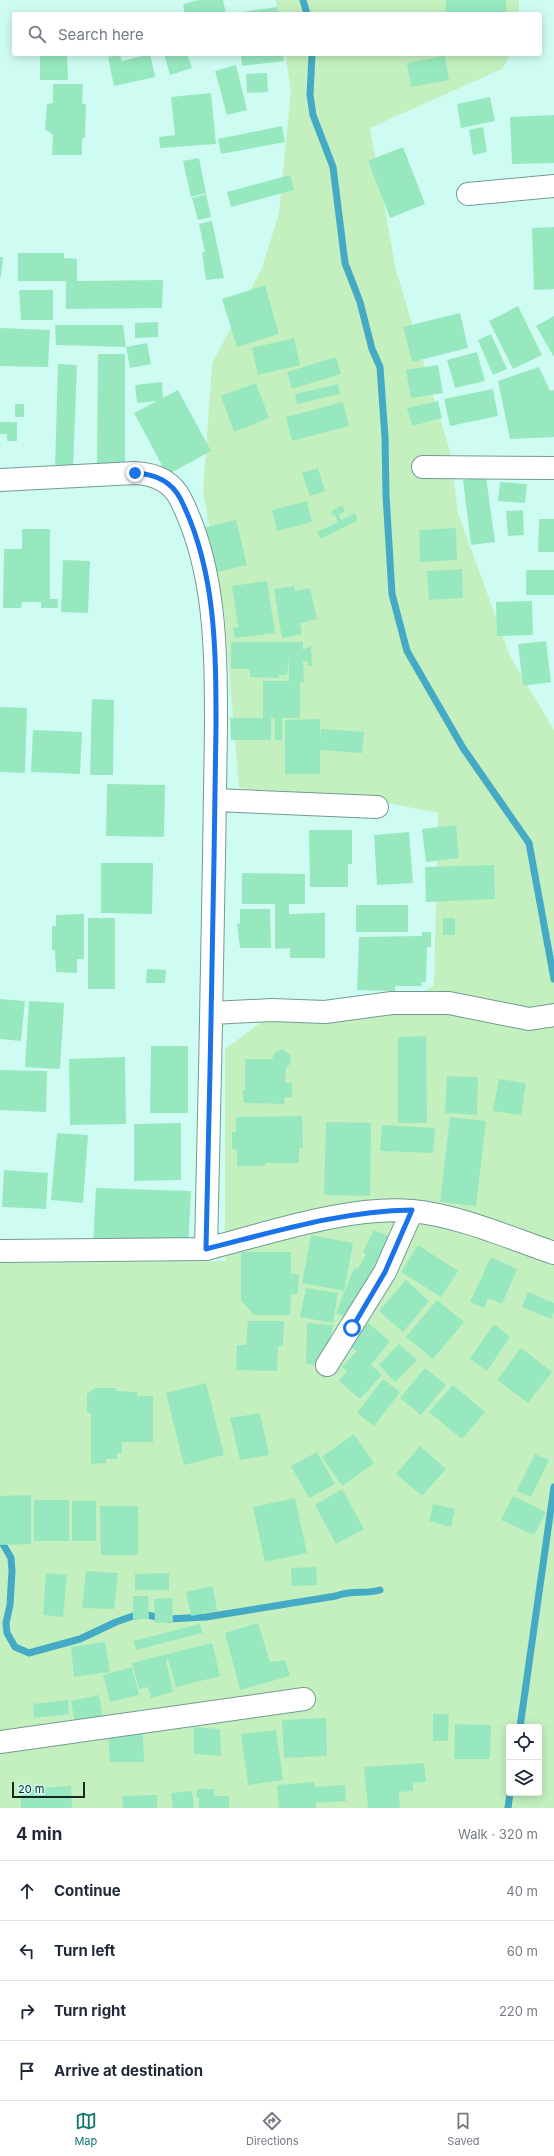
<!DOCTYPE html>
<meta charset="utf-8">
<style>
body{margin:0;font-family:Inter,sans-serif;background:#f2f2f3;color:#1f2937}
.controls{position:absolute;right:12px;bottom:12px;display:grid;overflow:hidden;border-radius:4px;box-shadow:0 2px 10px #0003}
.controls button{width:36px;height:36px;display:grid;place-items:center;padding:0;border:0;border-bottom:1px solid #e0e1e3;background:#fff;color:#1f2937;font:20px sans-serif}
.scale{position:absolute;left:12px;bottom:10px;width:73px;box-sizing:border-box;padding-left:4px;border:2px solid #172824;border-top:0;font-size:11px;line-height:14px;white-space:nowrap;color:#172824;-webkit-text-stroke:3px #cffcf2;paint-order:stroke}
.stop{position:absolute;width:12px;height:12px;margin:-9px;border:3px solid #1a73e8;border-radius:50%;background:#fff}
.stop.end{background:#1a73e8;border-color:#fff;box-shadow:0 1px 4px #0008}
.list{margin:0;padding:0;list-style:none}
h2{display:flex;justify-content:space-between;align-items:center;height:52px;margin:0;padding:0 16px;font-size:17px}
h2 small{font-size:13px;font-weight:400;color:#747a83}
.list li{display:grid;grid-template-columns:26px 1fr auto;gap:12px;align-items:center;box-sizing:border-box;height:60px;padding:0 16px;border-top:1px solid #e0e1e3}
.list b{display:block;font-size:15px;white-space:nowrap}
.list em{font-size:13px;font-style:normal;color:#747a83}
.icon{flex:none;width:22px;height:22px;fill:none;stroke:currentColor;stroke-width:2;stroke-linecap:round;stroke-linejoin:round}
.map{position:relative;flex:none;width:554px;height:1808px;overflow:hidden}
.search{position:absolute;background:#fff;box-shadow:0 2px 10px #0003;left:12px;right:12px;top:12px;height:44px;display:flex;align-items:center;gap:10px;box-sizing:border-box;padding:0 14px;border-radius:4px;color:#747a83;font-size:15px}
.sheet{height:292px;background:#fff}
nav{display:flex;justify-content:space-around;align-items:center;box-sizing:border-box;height:56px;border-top:1px solid #e0e1e3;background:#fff;font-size:11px;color:#747a83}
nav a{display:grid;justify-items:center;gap:2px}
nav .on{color:#0f766e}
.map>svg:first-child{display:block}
.green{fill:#c4f0c0;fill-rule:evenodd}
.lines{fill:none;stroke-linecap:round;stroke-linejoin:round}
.stream{stroke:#45aac3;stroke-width:7}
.building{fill:#97e8bf}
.minor-casing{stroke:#719b92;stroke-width:24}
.minor{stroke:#fff;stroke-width:22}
.route{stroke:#1a73e8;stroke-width:5}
</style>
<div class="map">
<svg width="554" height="1808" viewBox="0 0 554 1808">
<rect width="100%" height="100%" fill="#cffcf2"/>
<path class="green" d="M276,0H519V14H278Z
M285,54H511L502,69L370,128L396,270L451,455L458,513L510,656L554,730V1808H0V1263L225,1261V1049L267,1018L366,1019L434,986L438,813L388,803L239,788L224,610L203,492L212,364L262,268L279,213L291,90ZM509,1727H539V1793H509Z"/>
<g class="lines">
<path class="stream" d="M303,0L307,14
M312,54L310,95L313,115L333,167L345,263L360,302L372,349L380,367L385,437L386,495L392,594L407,651L463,748L529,843L554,979
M0,1539L11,1558L12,1571L10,1605L6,1623L7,1633L15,1647L29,1653L80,1639L116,1622L133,1616L147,1615L168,1619L206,1617L336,1596C354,1589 363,1595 380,1590
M520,1727L554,1487
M508,1808L510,1793"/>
</g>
<path class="building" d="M199,0H223L226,14H185L183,4Z
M446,0H506V14H446Z
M277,7L278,14H236V13Z
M40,54H67L68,80H40Z
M150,54L155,77L114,86L108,57L120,55L122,61Z
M164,54H187L192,68L170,75Z
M241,54H283L284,61L242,66Z
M445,56L449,80L411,87L407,63Z
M236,65L247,110L227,115L215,71Z
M267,73L268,92L247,93L246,74Z
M53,84H83L82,104H86L85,138H82V155H52L53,135L45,129L47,104L53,103Z
M211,93L216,144L160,148L159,137L175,135L171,97Z
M490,97L495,121L461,128L457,104Z
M554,115V163L512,164L510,117Z
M282,126L285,142L221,154L218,139Z
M483,127L487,152L473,155L469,130Z
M403,147L425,204L390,218L368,161Z
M199,158L206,193L191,197L183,161Z
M290,175L294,190L231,207L227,192Z
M206,194L211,217L198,220L192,198Z
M212,221L224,278L206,280L202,252H205L199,224Z
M554,227V289L534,290L532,228Z
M18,253H64V258L77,259V281L163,280L162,308L66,309V281H18Z
M0,257H3L1,277H0Z
M265,285L279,334L237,347L222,299Z
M19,290H53V320H21Z
M518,306L542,355L513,369L489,321Z
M460,313L468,348L412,362L403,327Z
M554,316V357L536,326Z
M158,322V337L135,338V323Z
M55,325H123L126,347L147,343L151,364L130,368L126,347L56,345Z
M0,328L50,330L48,367L0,366Z
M491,334L507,369L493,375L478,340Z
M294,338L300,365L258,375L252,348Z
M477,352L485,381L455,388L447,360Z
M98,354H125V466H97Z
M336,357L341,374L292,389L287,372Z
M58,364L77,365L73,468H55Z
M438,365L443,393L411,398L406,370Z
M539,367L550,391L554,390V437L510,439L498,381Z
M162,382L163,398L178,390L211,451L167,475L134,413L157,401L137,403L135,385Z
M256,383L269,418L234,432L221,396Z
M338,384L340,394L297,404L295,394Z
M493,389L498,416L450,426L444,399Z
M438,401L442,418L412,426L407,408Z
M343,402L349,426L292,441L286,417Z
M15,404H24V417H15Z
M0,422H17V441H7V434H0Z
M318,468L325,491L310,496L302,473Z
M486,477L495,542L471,545L463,480Z
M500,482L527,484L525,503L498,501Z
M307,501L312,522L277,531L272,510Z
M342,505L345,512L339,514L341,520L355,513L358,520L321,539L317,532L338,522L335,515L333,516L331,512Z
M523,510L524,535L508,536L506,511Z
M539,519H554V552H538Z
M236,520L247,565L209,574L198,529Z
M456,528L457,560L420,562L419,530Z
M22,529H50V599H58V608H41V602H22L21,608H3L4,549H22Z
M63,560L90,561L88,613L61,612Z
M462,569L463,598L429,600L427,571Z
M526,570H554V595H526Z
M267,581L275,633L235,638L233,628L238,627L232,586Z
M294,586L295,591L310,588L317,619L300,623L302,634L282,638L274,589Z
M532,601L533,635L497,636L496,602Z
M546,641L551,682L523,686L518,644Z
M231,642H303V650L311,646L312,666H308V661H303L304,683L300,682V718H282V740H275V718H271V740H231L230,718H263V681H289V658L287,675H279V678L250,677V669H231Z
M92,699L114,700L113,775H90Z
M0,707L27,708L25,773L0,772Z
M320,719V741L321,729L364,732L362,753L320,750V774H285V720Z
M33,730L82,732L80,774L31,772Z
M107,784L165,785L164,837L106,836Z
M456,825L459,858L426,862L422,829Z
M309,830H352V864H348V887H310Z
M409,832L413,883L377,885L374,835Z
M101,863H153L152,914L101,913Z
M494,865L495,899L426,902L425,867Z
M242,873L305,874V904H289V914L325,913V958H290V948L275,949V904H242Z
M356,905H408V932H356Z
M240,909H270L271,948H240L237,923L240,924Z
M84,914V959H77V973L56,972L55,950H52V926H56V915Z
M88,918H115V989H88Z
M443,918H455V935H443Z
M422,932H431V947H427L426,982H421L422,986H395V991L357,990L359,937L422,936Z
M147,969L166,970L165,983H146Z
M0,999L25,1001L21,1041L0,1039Z
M29,1001L64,1003L60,1069L25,1067Z
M426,1036L427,1123H398V1037Z
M151,1046H188V1113H150Z
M283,1049L291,1056L290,1064L286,1068L285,1083H292V1097H285L284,1104L244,1103L242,1090H245V1059H272L275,1052Z
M125,1057L126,1124L70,1125L69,1059Z
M0,1070L47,1071L46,1112L0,1110Z
M447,1076L478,1077L477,1115L445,1113Z
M499,1079L526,1083L521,1115L493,1111Z
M302,1116L303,1148H299V1163H265V1166H237V1150L232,1149V1132H236V1117Z
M450,1117L486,1121L476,1206L440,1202Z
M326,1122L371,1123L370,1196L324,1195Z
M181,1123V1180L134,1181V1124Z
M382,1125L435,1128L433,1153L380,1151Z
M57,1133L88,1135L83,1203L51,1200Z
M4,1170L48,1173L46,1209L2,1207Z
M96,1188L191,1191L188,1249L93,1245Z
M374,1230L397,1240L353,1321L336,1313L354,1268L358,1269L366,1254L363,1252Z
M311,1235L353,1243L344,1291L302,1283Z
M418,1245L458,1271L441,1297L401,1272Z
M241,1252H291V1274H299L298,1294H291L290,1315H254L241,1300Z
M491,1257L517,1269L502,1304L488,1298L484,1308L470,1302Z
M406,1280L429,1301L403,1332L379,1311Z
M306,1288L338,1293L333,1323L300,1317Z
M528,1292L554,1303V1312L551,1319L522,1307Z
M437,1300L464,1322L433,1359L406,1337Z
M248,1321H284L283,1346H278L277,1371L236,1370L237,1345H246Z
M307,1323L333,1325L325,1365L306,1364Z
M368,1323L390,1341L371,1365L382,1375L360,1399L339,1381L347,1371L342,1367L357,1351L350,1346Z
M494,1324L510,1337L487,1371L470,1359Z
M399,1344L417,1360L395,1382L379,1365Z
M521,1348L552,1372L528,1403L497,1380Z
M425,1368L446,1385L421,1415L400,1398Z
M383,1379L400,1392L374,1426L357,1413Z
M206,1383L224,1455L184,1465L166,1393Z
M453,1385L485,1412L462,1439L429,1412Z
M95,1388H116V1391L137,1392V1396H153V1442H122V1453H117V1459H106V1463L91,1464V1413H87V1394Z
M260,1413L269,1455L240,1460L230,1418Z
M354,1434L374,1463L342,1486L322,1457Z
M420,1446L446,1469L422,1496L396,1474Z
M317,1452L335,1484L309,1498L291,1466Z
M535,1454L549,1460L531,1497L517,1491Z
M342,1489L364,1529L336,1544L315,1505Z
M31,1495V1544L0,1545V1496Z
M513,1496L546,1512L534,1535L501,1520Z
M295,1498L307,1553L265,1562L253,1507Z
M34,1500H69V1541H34Z
M72,1501H96V1541H72Z
M433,1504L455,1509L451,1527L429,1521Z
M100,1506H138V1555H101Z
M316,1567L317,1585L292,1586L291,1568Z
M86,1571L118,1573L114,1609L82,1608Z
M46,1573L67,1575L63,1617L43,1615Z
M169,1573V1590H135V1574Z
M213,1586L217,1611L191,1616L186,1592Z
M133,1596H148L149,1619H133Z
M172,1598L173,1622L155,1623L154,1599Z
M258,1623L270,1662L285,1660L290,1676L240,1690L225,1633Z
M200,1624L202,1633L136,1650L133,1641Z
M105,1642L110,1672L74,1677L71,1647Z
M212,1643L220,1676L176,1687L168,1659L166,1660L173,1692L151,1698L148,1687L139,1689L132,1663Z
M132,1667L139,1695L110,1702L103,1675Z
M99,1695L103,1719L75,1724L71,1701Z
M68,1700L69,1714L34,1718L33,1704Z
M433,1714H449L448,1741H433Z
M326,1718L327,1756L284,1758L282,1720Z
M455,1724L491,1725L490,1759H454Z
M194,1727L220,1729L221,1756L194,1754Z
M276,1730L283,1780L248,1785L241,1734Z
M108,1733H143L144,1762H110Z
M424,1763L426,1782L413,1783V1791L399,1792L400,1808H368L364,1767Z
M314,1782L315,1787L345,1785L346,1801L316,1803V1808H279L277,1785Z
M71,1786L72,1808H21L20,1789Z
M197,1789H214V1796H229V1808H199V1797H196Z
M192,1791L194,1808H173L171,1793Z
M157,1795V1808H123L122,1796Z"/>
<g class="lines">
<g class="minor-casing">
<path id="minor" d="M468,194L554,186
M423,467L554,468
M0,480L135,473C155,474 172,481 181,500C216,570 216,651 216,727C215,771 215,814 214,858C212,988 209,1119 206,1249L0,1251
M215,800L377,807
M212,1013L272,1010L325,1012L392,1003H449L529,1019L554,1015
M206,1249C266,1234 350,1205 412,1211C457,1215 510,1238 554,1253
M327,1365L385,1272L412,1211
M0,1742L304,1699"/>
</g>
<use href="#minor" class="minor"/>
</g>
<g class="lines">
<path class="route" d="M135,473C155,474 172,481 181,500C216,570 216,651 216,727C215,771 215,814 214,858C212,988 209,1119 206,1249C274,1232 341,1211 412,1210L385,1272L352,1328"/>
</g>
</svg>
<div class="controls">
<button><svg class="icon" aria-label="locate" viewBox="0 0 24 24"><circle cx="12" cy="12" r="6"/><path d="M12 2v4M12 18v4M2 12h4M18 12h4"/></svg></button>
<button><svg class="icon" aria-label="layers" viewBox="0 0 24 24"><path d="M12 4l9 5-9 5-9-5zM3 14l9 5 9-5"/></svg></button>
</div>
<div class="scale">20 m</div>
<div class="stop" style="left:352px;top:1328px"></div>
<div class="stop end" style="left:135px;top:473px"></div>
<div class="search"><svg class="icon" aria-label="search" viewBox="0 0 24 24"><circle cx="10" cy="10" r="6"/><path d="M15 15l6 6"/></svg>Search here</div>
</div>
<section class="sheet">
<h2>4 min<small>Walk · 320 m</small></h2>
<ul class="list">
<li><svg class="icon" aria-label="ahead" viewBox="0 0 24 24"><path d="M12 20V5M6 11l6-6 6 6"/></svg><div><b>Continue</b></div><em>40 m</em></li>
<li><svg class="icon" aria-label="left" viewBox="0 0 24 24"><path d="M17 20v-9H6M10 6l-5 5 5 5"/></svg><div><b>Turn left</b></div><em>60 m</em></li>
<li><svg class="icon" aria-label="right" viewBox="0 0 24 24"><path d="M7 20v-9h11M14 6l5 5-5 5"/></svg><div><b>Turn right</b></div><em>220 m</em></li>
<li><svg class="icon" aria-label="arrive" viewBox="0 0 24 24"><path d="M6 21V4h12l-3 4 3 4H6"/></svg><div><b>Arrive at destination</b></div></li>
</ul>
</section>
<nav>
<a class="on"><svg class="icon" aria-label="map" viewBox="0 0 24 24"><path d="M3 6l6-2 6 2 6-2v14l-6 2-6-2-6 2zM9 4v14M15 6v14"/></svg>Map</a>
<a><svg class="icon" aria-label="directions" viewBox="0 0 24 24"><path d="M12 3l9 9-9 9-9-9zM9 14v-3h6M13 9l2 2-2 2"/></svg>Directions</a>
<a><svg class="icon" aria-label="saved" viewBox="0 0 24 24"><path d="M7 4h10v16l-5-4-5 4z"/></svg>Saved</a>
</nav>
